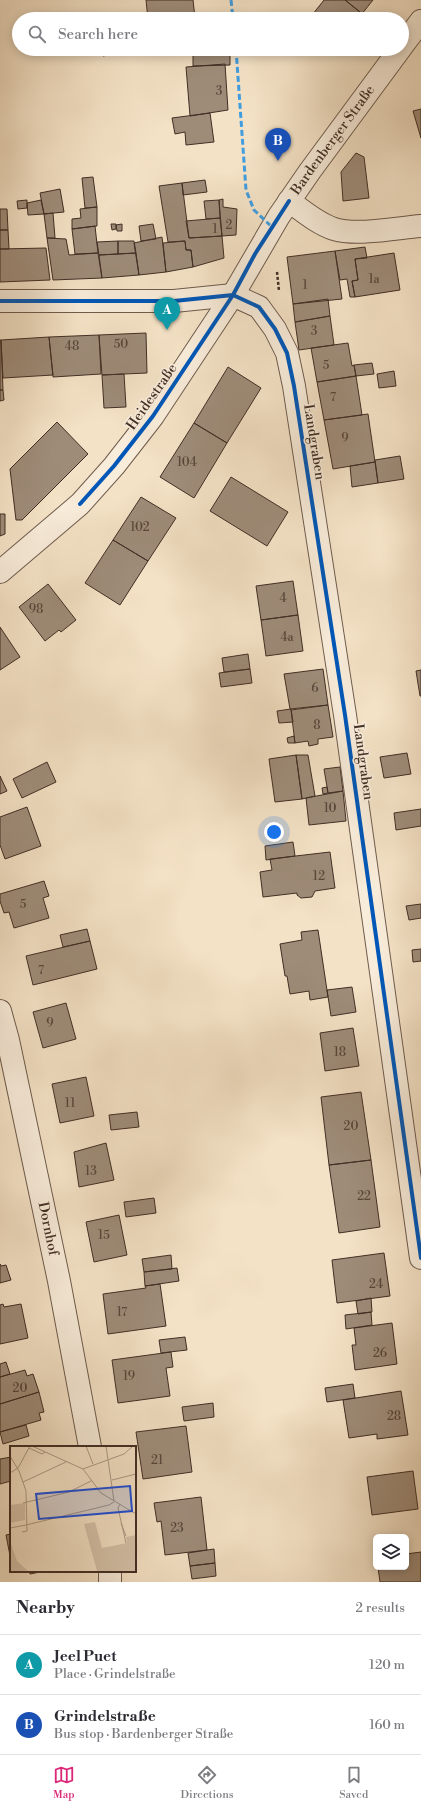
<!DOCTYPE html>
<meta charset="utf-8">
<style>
body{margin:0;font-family:"Libre Bodoni",serif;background:#f2f2f3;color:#2b2b33}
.controls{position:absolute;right:12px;bottom:12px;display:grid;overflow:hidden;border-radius:6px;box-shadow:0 2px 10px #0003}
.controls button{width:36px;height:36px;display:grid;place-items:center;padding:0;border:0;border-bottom:1px solid #e1e1e2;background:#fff;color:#2b2b33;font:20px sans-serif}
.you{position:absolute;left:274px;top:832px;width:14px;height:14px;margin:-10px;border:3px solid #fff;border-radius:50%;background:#1a73e8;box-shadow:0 0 0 6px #1a73e833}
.badge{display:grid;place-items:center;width:26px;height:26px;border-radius:50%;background:#db2777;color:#fff;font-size:13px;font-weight:700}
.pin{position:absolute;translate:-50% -33px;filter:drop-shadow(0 1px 2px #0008)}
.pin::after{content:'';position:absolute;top:21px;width:14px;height:12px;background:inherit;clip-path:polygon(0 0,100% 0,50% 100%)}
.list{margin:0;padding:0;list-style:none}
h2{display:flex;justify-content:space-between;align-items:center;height:52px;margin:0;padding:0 16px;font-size:17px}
h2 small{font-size:13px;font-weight:400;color:#7c7c81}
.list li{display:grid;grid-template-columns:26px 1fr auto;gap:12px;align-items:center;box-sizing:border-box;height:60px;padding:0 16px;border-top:1px solid #e1e1e2}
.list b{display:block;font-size:15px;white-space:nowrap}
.list p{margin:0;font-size:13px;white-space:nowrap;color:#7c7c81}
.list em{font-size:13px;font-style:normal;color:#7c7c81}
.icon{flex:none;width:22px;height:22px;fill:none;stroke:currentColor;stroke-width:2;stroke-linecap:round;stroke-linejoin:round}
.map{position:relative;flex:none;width:421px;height:1582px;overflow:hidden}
.search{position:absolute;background:#fff;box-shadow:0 2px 10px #0003;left:12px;right:12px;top:12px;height:44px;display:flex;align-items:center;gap:10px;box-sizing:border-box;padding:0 14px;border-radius:22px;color:#7c7c81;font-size:15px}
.sheet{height:172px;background:#fff}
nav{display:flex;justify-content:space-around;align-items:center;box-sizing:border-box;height:56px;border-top:1px solid #e1e1e2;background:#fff;font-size:11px;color:#7c7c81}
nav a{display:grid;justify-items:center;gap:2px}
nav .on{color:#db2777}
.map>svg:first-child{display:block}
.building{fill:#9e8c79;stroke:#412e25}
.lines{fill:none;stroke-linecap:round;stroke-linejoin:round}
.minor-casing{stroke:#6e5b4d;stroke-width:24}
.path{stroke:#412e25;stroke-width:2.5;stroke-dasharray:3 2;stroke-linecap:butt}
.minor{stroke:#f8ecda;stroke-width:22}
.quiet{stroke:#3f9de0;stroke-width:3;stroke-dasharray:6 3;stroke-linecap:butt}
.cycleway-casing{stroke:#f8ecda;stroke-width:6}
.cycleway{stroke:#0057b8;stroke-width:4}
.labels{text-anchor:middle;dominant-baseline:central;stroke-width:3.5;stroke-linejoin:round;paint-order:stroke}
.number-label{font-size:12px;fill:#58463a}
.street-label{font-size:14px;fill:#412e25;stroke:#f8ecda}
.inset-road{fill:none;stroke:#ac9a86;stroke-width:1}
.view{fill:#1d4ed8;fill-opacity:0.15;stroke:#1d4ed8;stroke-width:2}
.inset-edge{fill:none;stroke:#412e25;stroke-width:2}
</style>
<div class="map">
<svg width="421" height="1582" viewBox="0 0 421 1582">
<rect width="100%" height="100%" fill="#f4e2c6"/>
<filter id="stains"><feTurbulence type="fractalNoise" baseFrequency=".005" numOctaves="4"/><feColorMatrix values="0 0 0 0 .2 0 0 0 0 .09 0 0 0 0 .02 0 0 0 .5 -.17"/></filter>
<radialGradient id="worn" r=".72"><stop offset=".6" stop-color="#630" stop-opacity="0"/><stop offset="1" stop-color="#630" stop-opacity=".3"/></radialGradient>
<path class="building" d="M146,0H193L195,18L148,19Z
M324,0H345L360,12L355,19H309Z
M345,0H373L361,15L359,14L360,12Z
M101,49H128V50L103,56Z
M193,49H230V65L193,66Z
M225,64L228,110L190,116L186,67Z
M421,109V138L413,111Z
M210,113L214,142L186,145L185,132L175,134L172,118Z
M356,153L364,157L369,198L343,201L341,172Z
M93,177L97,207L85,208L82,178Z
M205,180L207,192L183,195L182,183Z
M182,183L189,238L222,236L224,258L193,267L191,250H186L185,241L168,242L159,186Z
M60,189L64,212L44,214L40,193Z
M223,199V207L237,209L236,235L222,236L219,200Z
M27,200V208L18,209L17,201Z
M41,200L44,214L28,215L27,203Z
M219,200L220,218L206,219L204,201Z
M97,207V226L72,229V219L81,218L80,209Z
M0,209H7L8,230H0Z
M53,213L55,238H47L44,214Z
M220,218L222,236L189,238L186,221Z
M111,224H116V229L112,230Z
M122,224V231H117L116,225Z
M153,224L156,239L141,241L139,226Z
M95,226L98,253L75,254L72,229Z
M0,230H8L9,249H0Z
M162,237L166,272L139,275L134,243Z
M47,238L66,239L69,255L98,253L102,278L53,280Z
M118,241H134L136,253L118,254Z
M118,241V254L99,255L97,242Z
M185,241L186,250H191L193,267L166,272L163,243Z
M365,247L367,258L355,259L358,280L352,281L355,297H350L347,279L340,280L335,251Z
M46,248L50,280L0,282V249Z
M335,251L342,299L293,304L287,257Z
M136,253L139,275L102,278L99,255Z
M394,253L400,290L355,297L352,281L358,280L355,259Z
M328,299L330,316L295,322L293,304Z
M330,316L334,345L299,350L295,322Z
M146,333L147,373L102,375L99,335Z
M99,335L101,374L53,377L49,337Z
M49,337L53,375L3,378L1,340Z
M0,340H1L3,390H0Z
M348,343L352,366L354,365L356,376L317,382L311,348Z
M372,363L374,374L356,376L354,365Z
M228,367L261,388L227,443L194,423Z
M394,371L396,386L379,388L377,374Z
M124,374L126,407L104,408L102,375Z
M356,376L362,415L324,420L317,382Z
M0,390H3L4,400L0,401Z
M368,414L375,462L333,469L324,420Z
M57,422L88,454L22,520H16L10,469Z
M194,423L227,443L194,498L160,477Z
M400,456L404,479L378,483L375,460Z
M375,462L378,483L352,487L350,466Z
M231,477L288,512L267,546L210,511Z
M141,497L176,518L148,561L113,540Z
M0,514H5V534L0,536Z
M113,540L148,561L120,605L85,583Z
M293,581L298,615L261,620L256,586Z
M48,584L76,620L61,632L59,630L45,641L19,607Z
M298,615L303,651L266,656L261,620Z
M0,627L20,657L0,670Z
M248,654L250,669L224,672L222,658Z
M250,669L252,683L221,687L219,673Z
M323,669L328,705L290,709L284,674Z
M421,670V696H420L416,671Z
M328,705L333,737L318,739V744L309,746L308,741L295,743L291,710Z
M291,709L293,722L279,723L277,711Z
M294,736L295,743H288L287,738Z
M407,753L411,774L384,778L380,757Z
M296,755L302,799L275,802L269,759Z
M296,755H308L315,796L302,799Z
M47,762L56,782L22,798L13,779Z
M340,767L343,791L328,793L324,769Z
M0,776L7,791L0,794Z
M327,787L328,793L323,794L322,788Z
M343,791L346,821L309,825L306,798Z
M27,807L41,846L5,859L0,845V817Z
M421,809V826L396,830L394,813Z
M293,842L295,856L266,860L265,846Z
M330,852L335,888L315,891L312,897L301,898L297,895V893L263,897L260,872L272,870L270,859Z
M44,881L49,896L43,898L49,918L14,928L9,912L4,913L0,901V894Z
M421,904V918L409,920L406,906Z
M87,929L90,941L63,947L60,935Z
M318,930L328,997L310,1000L309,991L290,994L287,976H285L280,944L302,940L301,932Z
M90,941L97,969L33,985L26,956Z
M421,949V961L413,962L412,950Z
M352,987L356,1012L331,1016L327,990Z
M66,1003L76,1039L43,1048L33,1012Z
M353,1028L359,1066L325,1071L320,1033Z
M86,1077L94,1116L60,1123L52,1084Z
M361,1092L371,1160L329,1165L321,1097Z
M137,1112L139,1127L111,1130L109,1115Z
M106,1143L114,1180L79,1187L74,1152Z
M371,1160L380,1227L339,1233L329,1165Z
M154,1198L156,1213L126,1217L124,1202Z
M119,1215L127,1255L94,1262L86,1222Z
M384,1253L390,1296L337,1303L332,1260Z
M171,1255L172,1269L144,1272L142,1259Z
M0,1264L1,1266L6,1265L11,1280L0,1283Z
M177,1268L179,1281L145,1286L144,1272Z
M160,1284L166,1326L108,1334L103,1294L146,1288L145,1286Z
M371,1298L372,1312L358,1314L356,1301Z
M3,1304L4,1307L21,1304L28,1338L0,1344V1305Z
M371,1312L372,1325L346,1329L345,1315Z
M392,1323L397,1364L355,1370L352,1345H356L354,1328Z
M185,1337L187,1350L161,1353L159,1340Z
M171,1352L173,1367L166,1368L170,1396L118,1403L112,1360Z
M6,1362L10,1374L0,1377V1364Z
M25,1370L27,1376L33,1374L39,1392L0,1404V1377Z
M353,1384L355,1398L327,1402L325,1388Z
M401,1391L408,1435L377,1439V1434L349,1438L343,1400Z
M39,1392L44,1412L39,1413L41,1420L0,1432V1404Z
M213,1403L214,1417L184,1421L182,1407Z
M26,1425L29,1436L3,1444L0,1432Z
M186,1426L192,1472L143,1479L136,1432Z
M11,1457V1481L0,1484V1459Z
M413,1471L418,1509L372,1515L367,1477Z
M201,1497L207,1550L165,1555L161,1521L157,1522L154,1503Z
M11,1534V1561L6,1535Z
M214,1549L215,1563L190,1566L188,1553Z
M421,1552V1582H380L378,1567H406V1554Z
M215,1563L216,1576L192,1579L190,1566Z
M29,1571H45L30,1574Z"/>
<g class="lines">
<g class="minor-casing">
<g id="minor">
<path d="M402,46L421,21"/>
<path d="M289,201C303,211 318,224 334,229C357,236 397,228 421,226"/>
<path d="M233,295L259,307L275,329L287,353L294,386L345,715L421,1258"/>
<path d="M0,301H174L233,295"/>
<path id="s1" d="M0,572L80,504L114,466L153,416L233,295L279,216L310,171L400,49"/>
<path id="s2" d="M0,1011L8,1040L59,1281L90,1447"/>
<path d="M110,1571V1582"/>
</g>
</g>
<path class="path" d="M277,272L279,291"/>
<use href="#minor" class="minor"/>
<path class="quiet" d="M231,0L233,19
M236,49L246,190L254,210L272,227"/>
<g class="cycleway-casing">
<path id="cycleway" d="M233,295L259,307L275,329L287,353L294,386L345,715L421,1258
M0,301H174L233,295
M80,504L114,466L153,416L233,295L255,254L289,201"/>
</g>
<use href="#cycleway" class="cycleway"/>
</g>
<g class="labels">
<g class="number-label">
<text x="219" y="91">3</text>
<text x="229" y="225">2</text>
<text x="215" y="229">1</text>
<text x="374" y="279">1a</text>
<text x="305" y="285">1</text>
<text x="314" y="331">3</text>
<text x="121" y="344">50</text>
<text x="72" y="346">48</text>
<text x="326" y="365">5</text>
<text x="333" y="397">7</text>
<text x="345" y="438">9</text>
<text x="187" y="462">104</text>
<text x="140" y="527">102</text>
<text x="283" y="598">4</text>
<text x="36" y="609">98</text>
<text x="287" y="637">4a</text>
<text x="315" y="688">6</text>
<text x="317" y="725">8</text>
<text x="330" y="808">10</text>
<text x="319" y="876">12</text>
<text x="23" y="904">5</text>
<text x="41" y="970">7</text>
<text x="50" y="1023">9</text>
<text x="340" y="1052">18</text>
<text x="70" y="1103">11</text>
<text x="351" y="1126">20</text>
<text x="91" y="1171">13</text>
<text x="364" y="1196">22</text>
<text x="104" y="1235">15</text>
<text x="376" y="1284">24</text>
<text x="122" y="1312">17</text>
<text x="380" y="1353">26</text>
<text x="129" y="1376">19</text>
<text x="20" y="1388">20</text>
<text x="394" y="1416">28</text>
<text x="157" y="1460">21</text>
<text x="177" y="1528">23</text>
</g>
<g class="street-label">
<text stroke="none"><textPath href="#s1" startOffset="549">Bardenberger Straße</textPath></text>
<text transform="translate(152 397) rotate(-55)">Heidestraße</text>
<text transform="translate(314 442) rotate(81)">Landgraben</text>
<text transform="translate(363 762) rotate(82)">Landgraben</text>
<text stroke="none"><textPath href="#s2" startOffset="223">Dornhof</textPath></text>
</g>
</g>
<g transform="translate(10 1446)">
<rect width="126" height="126" fill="#f4e2c6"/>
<path d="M15,57V74L0,77V59ZM85,76L92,102L117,97L116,91L126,89V126H83L87,125L74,78ZM0,95L7,115L19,126H0Z" fill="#d6c3ab"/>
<path class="inset-road" d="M22,0L73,23L91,47L126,68M76,0L83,18M96,0L104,55M19,2L32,8L35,6M0,10L9,25L16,45L17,85L12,86M73,23L114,8L123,0M0,27L8,22L20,0M102,34L126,28M13,36L56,16M13,57L59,46L81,35M110,58L108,62L116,97M111,77L116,90M16,79L99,59L104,56M0,82L16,79"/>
<path class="view" d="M120,40L122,65L29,73L26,48Z"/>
<rect width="126" height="126" class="inset-edge"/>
</g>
<rect width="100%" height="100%" filter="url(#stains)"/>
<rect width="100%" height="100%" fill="url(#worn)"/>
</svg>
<div class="controls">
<button><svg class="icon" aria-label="layers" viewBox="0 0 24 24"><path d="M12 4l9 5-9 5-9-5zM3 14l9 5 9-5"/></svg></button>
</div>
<div class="you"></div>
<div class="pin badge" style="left:167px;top:330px;background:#0f9aa8">A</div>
<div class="pin badge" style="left:278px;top:161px;background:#1a4fb4">B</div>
<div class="search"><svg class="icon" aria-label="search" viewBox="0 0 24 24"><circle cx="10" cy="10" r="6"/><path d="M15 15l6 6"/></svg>Search here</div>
</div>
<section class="sheet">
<h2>Nearby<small>2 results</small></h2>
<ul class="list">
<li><span class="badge" style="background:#0f9aa8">A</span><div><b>Jeel Puet</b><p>Place · Grindelstraße</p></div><em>120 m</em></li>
<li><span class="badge" style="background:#1a4fb4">B</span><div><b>Grindelstraße</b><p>Bus stop · Bardenberger Straße</p></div><em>160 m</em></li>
</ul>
</section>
<nav>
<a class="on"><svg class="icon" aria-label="map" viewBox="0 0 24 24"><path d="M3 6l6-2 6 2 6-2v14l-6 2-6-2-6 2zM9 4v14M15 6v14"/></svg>Map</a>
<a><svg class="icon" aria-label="directions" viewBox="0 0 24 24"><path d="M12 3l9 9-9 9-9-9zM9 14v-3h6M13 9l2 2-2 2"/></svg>Directions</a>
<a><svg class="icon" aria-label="saved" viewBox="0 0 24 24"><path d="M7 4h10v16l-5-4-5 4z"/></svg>Saved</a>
</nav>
